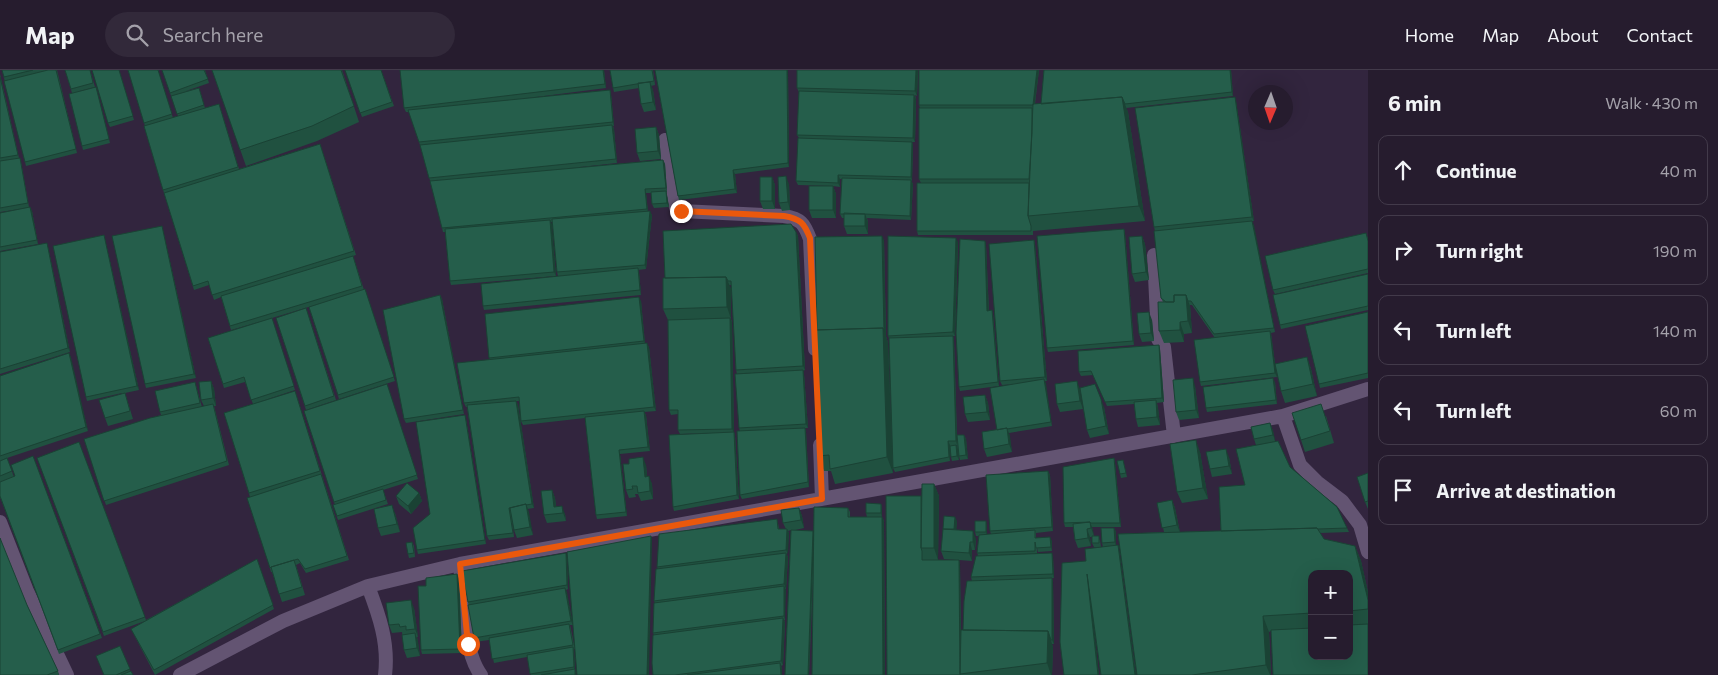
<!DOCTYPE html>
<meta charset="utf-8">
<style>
body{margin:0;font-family:Commissioner,sans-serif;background:#32293a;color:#f1f3f6}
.controls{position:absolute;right:15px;bottom:15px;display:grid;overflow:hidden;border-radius:10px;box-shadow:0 5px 20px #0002}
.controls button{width:45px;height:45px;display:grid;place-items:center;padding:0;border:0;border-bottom:1px solid #423a4a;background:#261c2e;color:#f1f3f6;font:25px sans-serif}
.compass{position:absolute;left:1248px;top:15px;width:45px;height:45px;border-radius:50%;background:#261c2e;box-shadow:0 5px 20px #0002;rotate:182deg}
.stop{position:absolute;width:15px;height:15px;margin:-11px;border:4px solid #ea580c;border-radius:50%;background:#fff}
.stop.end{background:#ea580c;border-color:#fff;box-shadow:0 1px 5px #0008}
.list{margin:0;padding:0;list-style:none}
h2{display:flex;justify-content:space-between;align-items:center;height:65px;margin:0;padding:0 20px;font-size:21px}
h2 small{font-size:16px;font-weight:400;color:#a4a1aa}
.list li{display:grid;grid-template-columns:32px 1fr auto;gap:15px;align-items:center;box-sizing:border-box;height:70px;margin:0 10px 10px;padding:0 10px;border:1px solid #423a4a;border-radius:10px}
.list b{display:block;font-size:19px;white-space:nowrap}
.list em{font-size:16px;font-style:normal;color:#a4a1aa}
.icon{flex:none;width:28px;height:28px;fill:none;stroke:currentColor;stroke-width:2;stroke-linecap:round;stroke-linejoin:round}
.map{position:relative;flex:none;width:1368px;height:605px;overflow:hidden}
header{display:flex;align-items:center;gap:30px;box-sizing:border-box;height:70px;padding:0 25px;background:#261c2e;border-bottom:1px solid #423a4a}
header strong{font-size:24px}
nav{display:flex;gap:28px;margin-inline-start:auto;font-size:18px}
.search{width:350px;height:45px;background:#32293a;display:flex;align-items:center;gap:12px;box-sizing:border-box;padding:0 18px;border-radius:28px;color:#a4a1aa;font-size:19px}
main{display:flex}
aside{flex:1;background:#261c2e}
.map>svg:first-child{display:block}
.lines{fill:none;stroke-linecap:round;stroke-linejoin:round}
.minor{stroke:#635472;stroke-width:14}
.wall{fill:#205140;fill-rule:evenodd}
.shaded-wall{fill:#1a4234}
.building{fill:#255e4b;stroke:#1a4234}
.route{stroke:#ea580c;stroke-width:6}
</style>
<header>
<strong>Map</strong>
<div class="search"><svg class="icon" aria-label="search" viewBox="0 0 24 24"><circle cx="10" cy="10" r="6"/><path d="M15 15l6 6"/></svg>Search here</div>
<nav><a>Home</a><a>Map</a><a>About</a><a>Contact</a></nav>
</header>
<main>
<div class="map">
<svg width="1368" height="605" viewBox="0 0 1368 605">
<rect width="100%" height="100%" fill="#32253e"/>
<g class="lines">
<path class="minor" d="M665,70L676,138L681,141L784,146C801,149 804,153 810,169L815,279
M1154,185L1158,269L1164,277L1174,366
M1283,346L1300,395L1317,412L1342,431L1360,455L1368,482
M820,375L822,429
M0,452L27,521L67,605
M460,494C463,524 463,582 481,605
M368,516C379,545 389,573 385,605
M180,605L283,551L368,516L460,494L1283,346L1368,319"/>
</g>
<path class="wall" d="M2,0H57L77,83L26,96Z
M65,0H90L95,17L80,21H97L110,73L83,80L82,76L72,23Z
M119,0L134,50L110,57L108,53Z
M128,0H158L173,48L178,46L162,0H205L209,13L186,21L199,18L205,38L219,34L239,99L320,74L356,185L320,196L353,186L364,220L395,311L339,329L309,237L335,229L272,248L295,320L253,334L245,312L224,318L208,268L262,251L231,260L221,227L214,230L209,215L194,220L164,123L144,56H145Z
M212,0H342L359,52L317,71L246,96Z
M345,0H381L394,36L362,47Z
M604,0L606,18L513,30L610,20L611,24L614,56H613L614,59L617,93L571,98L663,90L665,94L667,122H666L667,125L669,137L654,138L652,134L651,123H646L648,141L652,145L646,199L638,200L639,202L641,225L484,240L483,236L558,206L557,202L552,152H551L556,206L451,215L450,211L445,162H443L442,158L431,112L429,108L420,75L409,42H406L404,38Z
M610,0H653L655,15L651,16L653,20L656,40L644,42L641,34L639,18L614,22L613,18Z
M655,0H788L789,97L735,104L737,123L679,130L678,126Z
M797,0H918L917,26L915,25L916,29L915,72H912L913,76L912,111H911L913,114L911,150L867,148L868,152V164H847L844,156V148H842L840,144L842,109H840V117L833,116L836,124V148H812L809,140L831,116L798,115L796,111L799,68L797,65L799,22L797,18Z
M919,0H1039L1035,34H1041L1044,0H1231L1233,26L1126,38L1128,42L1145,151L1033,161V160V165H918L917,161L921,113L919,109L920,38L919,35Z
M0,4L19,88L21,92L29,137H30L32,141L38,174L0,181V143L27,138L0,142Z
M1236,31L1254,151H1252L1275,262L1271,263L1275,294L1307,287L1311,299L1317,326L1285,333L1281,321L1275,295L1277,307L1201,316L1200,312L1215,268L1192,235H1190L1192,263L1184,264V272L1164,273L1159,261L1163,232L1161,228L1155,161L1154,157Z
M656,57L659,65L661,89L640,91L637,83Z
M772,107L775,115V139H763L760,131Z
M789,114L790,140L782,141L779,133Z
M162,156L196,308L146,318L145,314Z
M1124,159L1125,163L1134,275L1048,282L1047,278Z
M796,162L798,166L805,300L803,301L804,304L808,358H805L806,362L809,417L742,429L740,425V361L739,358L769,302L737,304L736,300L732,215H729L731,219V249L732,252L734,362L735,366L739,429L674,441L673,437L709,363L680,364L678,360V344L671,345L669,340L668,250L663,239L665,208Z
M1366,163L1368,169V203L1275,224L1273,220Z
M104,165L139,320L125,323L133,349L108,356L105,348L122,323L87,331L86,327Z
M1142,166L1145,174L1149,210L1135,212L1132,204Z
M884,170L886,266L888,273L893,403L835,414L831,401H824L818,386L817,260Z
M1034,170L1035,174L1047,311H1045L1052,356L1009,363L1012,382L987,387L984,379L997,360L1016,314L1002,315L1000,311Z
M985,171L986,175L989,241L993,244L999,316L960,321L959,317Z
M958,172L955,266H953L954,270L957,365H964L966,369L968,389L960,390L959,386L957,375H950H956L958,379L959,390L952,391L951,387L950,377V391L895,402L893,398L889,268L888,266Z
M48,177L70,282L0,304V182Z
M1368,204V240L1281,259L1280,255Z
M440,225L442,229L464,344L406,353L404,349Z
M641,231L645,273L649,277L656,341L644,342L646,345L650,381L620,384L627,446L597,449L596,445L585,348L523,355L521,351L519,331H516L518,335L534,438L527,439L533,465L517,468L514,460L511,442L514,467L489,470L487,466L467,337H466L464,333L490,289L489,288Z
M306,238L336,330L306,340L276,248Z
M1368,242V308L1320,318L1319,314Z
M1152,250L1154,271L1142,272L1139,264Z
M1159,275L1160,279L1164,332L1157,333L1158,338L1160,355L1138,357L1136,349L1134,334L1107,336L1093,305L1081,306L1079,302Z
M69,283L88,361L7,388L14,407L33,386L102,568L59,584L0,427V306Z
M211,311L214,319L216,336H214L229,395L106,435L84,369L161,345L160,342L196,316L202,337L204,336L201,330Z
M1077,311L1083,339L1060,342L1057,334Z
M1275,312L1277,334L1207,342L1206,338Z
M387,314L418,409L383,420L388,434L338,450L333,435H335L304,341Z
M1195,316L1199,348L1179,350L1176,342Z
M295,321L349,490L306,503L300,493L296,495L305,525L282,532L272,502H271L270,498L250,427L224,343Z
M985,325L988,333L990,350L968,352L965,344Z
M1104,337L1109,364L1090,368L1087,360Z
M1326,346L1334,373L1305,382L1301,370Z
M466,349L486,474L418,484L417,480Z
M1270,353L1273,361L1275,371H1278L1290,397L1337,437L1347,458L1349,462L1320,463L1324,469L1355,476L1361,491L1368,522V605H1274L1271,561L1269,562L1271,605H1137L1118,464L1164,462L1157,433L1172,430L1175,438L1180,462L1221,461L1219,417L1245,415L1236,379L1256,375L1254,369L1251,357ZM1312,504H1349V586H1312Z
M79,372L146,550L257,489L274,539L155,605L131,559L145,551L104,566L37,388Z
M1200,382L1208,429L1182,433L1177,422Z
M1229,387L1232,404L1212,407L1210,399Z
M1114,388L1115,392L1121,457H1092L1094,466L1100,470L1101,477H1094L1092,473V467H1090L1091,476L1078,478L1075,470L1073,457H1065L1064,453Z
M1123,390L1127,407L1121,408L1120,404Z
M646,395L647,406L652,414L653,429L641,431L638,424H635L636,427L629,428L626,420Z
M1048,401L1050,405L1053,461L1036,463V468L1052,471V481L1038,482L1037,478V483L1053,487L1054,508H1052L1053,512L1054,574H1052L1053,577L1052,605H887L922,426L934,414L939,426L938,490H956L944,489L941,481L957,451L956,460L976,469L975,480H972V491L959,490L960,494L961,560H963L972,511L971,507L978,485L977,483L979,466H976L975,462L987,455V464H991L990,461Z
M1368,403V439L1365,432Z
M552,420L555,428L556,436L565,444L566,451L547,453L544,445Z
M419,423L422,431L411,444L399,434L396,426Z
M881,434L882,438V447L884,451L885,605H812L814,488L809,605H785L791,460L788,461L789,463L787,485L788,487L786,519H785V550H784L785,552L783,595L781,596L782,605H653L654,565L653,563L655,533L654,531L658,499L657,497L778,453L779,459H786L783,453L799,438L802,446L804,458L795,460L814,463L848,438L850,442V447H867L866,443Z
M395,443L400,462L381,466L378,458Z
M1114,458L1116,462V475H1118L1119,479L1136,605H1101L1091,535L1099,605H1064L1086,491L1103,477L1102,473Z
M412,472L414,476L415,487L409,488L408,484Z
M567,487L568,519L566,520L573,555H570L575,579H574L575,600L576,605H531L527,587L494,593L489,570L475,572L474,568L468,532Z
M459,508L462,583L422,584L421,580L426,516Z
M27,535L58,601L59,605H0Z
M414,538L418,567H417L420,586L407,588L404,580L402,562L392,563L389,555Z
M120,576L130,601L133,605H104L96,586Z"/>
<path class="shaded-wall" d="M603,0H604L606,18L605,14Z
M787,0H788L789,97L788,93Z
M916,0H918L917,26L915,21Z
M1037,0H1039L1034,39L1033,35Z
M1230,0H1231L1233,26L1232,22Z
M650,12L653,20L656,40L653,32Z
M610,20L611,24L614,56L613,52Z
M914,25L916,29L915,72L913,68Z
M1122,27L1128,42L1145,151L1139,136Z
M1235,27L1236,31L1254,151L1252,147Z
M612,55L614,59L617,93L616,89Z
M656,57L659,65L661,89L658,81Z
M912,72L913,76L912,111L911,107Z
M663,90L665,94L667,122L666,118Z
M733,100L735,104L737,123L735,119Z
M838,105L840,109V117L838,113Z
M786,106L789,114L790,140L788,132Z
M772,107L775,115V139L772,131Z
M911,110L913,114L911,150L910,146Z
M833,116L836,124V148L833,140Z
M645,119L646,123L648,143L647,139Z
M666,121L667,125L669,137L667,133Z
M30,137L32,141L38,174L37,170Z
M650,141L652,145L646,199L645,195Z
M865,144L868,152V164L865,156Z
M550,150L552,154L556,206L554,202Z
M1252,151L1254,155L1275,262L1274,258Z
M162,156L163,160L196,308L194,304Z
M1124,159L1125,163L1134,275L1133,271Z
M796,162L798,166L805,300L803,296Z
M104,165L105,169L139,320L137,316Z
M882,166L884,170L886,266L888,273L893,403L887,387L883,258Z
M1142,166L1145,174L1149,210L1146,202Z
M956,168L958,172L955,266L953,262Z
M1034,170L1035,174L1047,311L1045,307Z
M985,171L986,175L989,245L987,241Z
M47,173L48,177L70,282L68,278Z
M638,198L639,202L641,225L640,220Z
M726,207L731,219V249L727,237Z
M440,225L442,229L464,344L463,340Z
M1186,225L1190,236L1192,263L1188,251Z
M639,227L641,231L645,275L644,271Z
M992,240L993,244L999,316L998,312Z
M1149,242L1152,250L1154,271L1151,263Z
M730,248L732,252L734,363L732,359Z
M1180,252L1184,264V272L1180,260Z
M1270,261L1271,265L1277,307L1275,303Z
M953,266L954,270L957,375L956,371Z
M647,273L649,277L656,341L654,337Z
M1159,275L1160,279L1164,332L1162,328Z
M69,283L71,287L88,361L86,357Z
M1307,287L1311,299L1317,326L1313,314Z
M803,300L804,304L808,358L806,354Z
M1193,308L1195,316L1199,348L1196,340Z
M1273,308L1275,312L1277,334L1276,330Z
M1044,309L1046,313L1052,356L1051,352Z
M211,311L214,319L216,336L213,328Z
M1077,311L1080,319L1083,339L1080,331Z
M985,325L988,333L990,350L987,342Z
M1101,329L1104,337L1109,364L1106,356Z
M1156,330L1158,338L1160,355L1157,347Z
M516,331L518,335L534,438L532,434Z
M644,341L646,345L650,381L648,377Z
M465,345L466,349L486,474L485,470Z
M1270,353L1273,361L1276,373L1273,365Z
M805,358L806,362L809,417L808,412Z
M1007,358L1010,366L1012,382L1009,374Z
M734,362L735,366L739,429L737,425Z
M964,365L966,369L968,389L966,385Z
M1196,370L1200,382L1208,429L1203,418Z
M948,371L950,375V391L949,387Z
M956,375L958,379L959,390L957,386Z
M1226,379L1229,387L1232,404L1229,396Z
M619,380L620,384L627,446L626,442Z
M643,387L646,395L648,415L645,407Z
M1114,388L1115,392L1121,457L1120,453Z
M1048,401L1050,405L1053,461L1052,457Z
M649,406L652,414L653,429L650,421Z
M934,414L939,426L938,490L934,478Z
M552,420L555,428L557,445L554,437Z
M419,423L422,431L411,444L408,436Z
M1172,430L1175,438L1180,463L1177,455Z
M526,434L529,442L533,465L530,457Z
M881,434L882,438V447L884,451L885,605H883L882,448L881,443Z
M392,435L395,443L400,462L397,454Z
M562,436L565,444L566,451L563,443Z
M799,438L802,446L804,458L801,450Z
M955,447L957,451L956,465L954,461Z
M986,451L987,455V466L986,462Z
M1090,452L1093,460L1094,466L1091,458Z
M1114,458L1116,462V476L1115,472Z
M787,459L789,463L788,484L786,480Z
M1087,459L1090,467L1091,476L1088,468Z
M813,461L814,465L809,605H808Z
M973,461L976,469L975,480L973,472Z
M651,466L652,470L649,605H647Z
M1050,467L1052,471V481L1051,477Z
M970,472L972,480V491L969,483Z
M1118,475L1119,479L1136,605H1135Z
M1355,476L1361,491L1368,522V530Z
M566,483L567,487L568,519L567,515Z
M786,483L788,487L786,519L784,514Z
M1052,483L1053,487L1054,508L1053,504Z
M959,490L960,494L961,604H960Z
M457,504L459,508L462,583L460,579Z
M1087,504L1089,508L1099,605H1098Z
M1052,508L1053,512L1054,574L1052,570Z
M784,516L786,520L785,550L784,546Z
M565,518L567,522L573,555L571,551Z
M411,530L414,538L418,567L415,559Z
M1263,546L1269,562L1271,605H1270L1266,595Z
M783,548L785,552L783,595L781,591Z
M1048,561L1053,577L1052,605H1051L1047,593Z
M415,563L418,571L420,586L417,578Z
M573,577L574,581L575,600L576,605H575L574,597Z
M780,593L782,597V605H781Z"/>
<path class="building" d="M2,0H33L4,7Z
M48,0H56L76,79L25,92L4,11Z
M65,0H90L93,13L71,19Z
M92,0H119L133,46L108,53Z
M128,0H158L172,44L144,53Z
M162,0H204L208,9L170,23Z
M212,0H341L354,36L312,56L240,80Z
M345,0H381L392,32L360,43Z
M400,0H603L605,14L404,38Z
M610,0H652L654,11L613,18Z
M655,0H787L788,93L733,100L735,119L678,126Z
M797,0H916L915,21L797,18Z
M919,0H1037L1033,35H919Z
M1044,0H1230L1232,22L1125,34L1122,27L1041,34Z
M0,7L18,85L0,88Z
M650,12L653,32L641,34L638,13Z
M96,17L109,69L82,76L69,24Z
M199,18L204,35L177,44L171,26Z
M610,20L613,52L419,72L408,40Z
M799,21L914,25L913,68L797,65Z
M1122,27L1139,136L1028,146L1033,34Z
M1235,27L1252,147L1154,157L1135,38Z
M219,34L238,97L163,120L144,56Z
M919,38H1032V63L1029,109H919Z
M612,55L616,89L429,108L420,75Z
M656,57L658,81L637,83L635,59Z
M798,68L912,72L911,107L838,105V113L796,111Z
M320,74L354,181L212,225L208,211L193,216L164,123Z
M20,88L28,133L0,138V91Z
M663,90L666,118L645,119L647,139L442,158L430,111Z
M786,106L788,132L779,133L778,107Z
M760,107H772V131H760Z
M842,108L911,110L910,146L865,144H840Z
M917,113H1029L1028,146L1031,156V161H917Z
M809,116H833V140H809Z
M666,121L667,133L652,134L651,122Z
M30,137L37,170L0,177V143Z
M650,141L645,195L557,202L552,149Z
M844,143L865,144V156H844Z
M550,150L554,202L450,211L445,159Z
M1252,151L1274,258L1214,264L1191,231H1188L1186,225H1174V232H1166L1161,228L1154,161Z
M791,154L796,162L803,296L736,300L731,211H728L726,207L665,208L663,161Z
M162,156L194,304L145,314L112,166Z
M1124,159L1133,271L1047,278L1037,166Z
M1366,163L1368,171V199L1273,220L1265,186Z
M104,165L137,316L86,327L53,176Z
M882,166L884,262L883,258L817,260L815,167Z
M888,166L956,168L953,262L888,266Z
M1142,166L1146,202L1132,204L1129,167Z
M960,169L985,171L987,241L992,240L998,312L959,317L956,263Z
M1034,170L1045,307L1000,311L989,174Z
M47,173L68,278L0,299V182Z
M353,186L362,216L230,256L221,226Z
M638,198L640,220L483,236L481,214Z
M1368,204V236L1280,255L1273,225Z
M726,207L727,237L663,239V208Z
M365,219L394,307L338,325L309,237Z
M440,225L463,340L404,349L383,240Z
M1174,225H1186L1188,251L1180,252V260L1159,261L1158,232H1174Z
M639,227L644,271L489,288L485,244Z
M306,238L334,326L305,336L276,248Z
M1149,242L1151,263L1139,264L1137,243Z
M1368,242V303L1319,314L1305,256Z
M272,248L294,316L251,330L244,307L223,314L208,268Z
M730,248L732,359L678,360V340H669L668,250Z
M883,258L887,387L830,399L829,385L818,386L814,260Z
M1270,261L1275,303L1200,312L1194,270Z
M953,266L956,371H948L949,387L893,398L889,268Z
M647,273L654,337L521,351L519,327L464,333L457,293Z
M1159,275L1162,328L1105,332L1091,301L1079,302L1078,281Z
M69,283L86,357L0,386V306Z
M1307,287L1313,314L1281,321L1275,294Z
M803,300L806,354L739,358L735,304Z
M1193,308L1196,340L1176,342L1173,310Z
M1273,308L1276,330L1206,338L1203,317Z
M1044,309L1051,352L1007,359V358L997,360L990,318Z
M211,311L213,328L201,330L199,312Z
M1077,311L1080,331L1057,334L1055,314Z
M195,312L200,333L160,342L155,321Z
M387,314L417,405L334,432L304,341Z
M1095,314L1101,329L1106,356L1087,360L1080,318Z
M295,321L320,401L249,423L224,343Z
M125,323L130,341L105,348L99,330Z
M985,325L987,342L965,344L963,327Z
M1156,330L1157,347L1136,349L1134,332Z
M516,331L532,434L526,435V434L509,438L513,463L487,466L467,335Z
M213,334L227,391L104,431L84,369L150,348Z
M1321,334L1330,361L1301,370L1292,343Z
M644,341L648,377L619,380L626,442L596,445L585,347Z
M465,345L485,470L417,480L413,458L430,444L416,352Z
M1270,353L1273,365L1254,369L1251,357Z
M805,358L808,412L740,425L737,361Z
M1007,358L1009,374L984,379L982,362Z
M734,362L737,425L673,437L669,365Z
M957,365H964L966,385L959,386Z
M1196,370L1203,418L1177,422L1170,374Z
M1278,371L1290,397L1337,437L1347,458L1318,459L1317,458L1221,461L1219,417L1245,415L1236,379Z
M79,372L145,547L103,562L37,388Z
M956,375L957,386L951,387L950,376Z
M1226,379L1229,396L1210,399L1206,382Z
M33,386L100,564L58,580L0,426V412L15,406L11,395Z
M643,387L645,407L649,406L650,421L638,423L637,416H632L633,419L626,420L623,394H629V389Z
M7,388L12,401L0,406V391Z
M1114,388L1120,453H1090V452L1064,453L1063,397Z
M1123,390L1126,403L1120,404L1117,391Z
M1048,401L1052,457L990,461L986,405Z
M1368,403V431L1365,432L1357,407Z
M321,404L347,486L305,499L298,489L271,497L270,498L247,428Z
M407,413L419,423L408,436L396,426Z
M922,414H934V478H921Z
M383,419L386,430L337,446L333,435Z
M552,420L554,437L562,436L563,443L544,445L541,421Z
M886,426H921V478L922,481V490H959L960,605H887Z
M1172,430L1177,455L1162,458L1157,433Z
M866,433L881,434V443H866Z
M526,434L530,457L514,460L510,438Z
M392,435L397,454L378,458L374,439Z
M814,437L848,438V447H882L883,605H812Z
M799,438L801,450L783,453L781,440Z
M944,446L955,447L954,459H943Z
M777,449L778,459H787L786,480L657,497L659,464Z
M975,451H986V462H975Z
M1090,452L1091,458L1087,459L1088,468L1075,470L1073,454Z
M1101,458H1114L1115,472L1102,473Z
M1317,458L1324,469L1355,476L1368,530V539L1349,541V504H1312V543L1263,546L1266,595L1192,605H1137L1118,464Z
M943,459L973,461V472H970L969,483L941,481Z
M791,460L813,461L808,605H785Z
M1035,460V468L1050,467L1051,477L1036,478L1035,472V481L977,483L979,465Z
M651,466L647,605H577L567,482Z
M1092,466H1099V473H1092Z
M0,468L27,535L58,601L47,605H0Z
M412,472L414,483L408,484L406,473Z
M1118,475L1135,605H1101L1087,504L1098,605H1064L1060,572L1062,493L1086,491L1085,479Z
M566,483L567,515L468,532L462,501Z
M786,483L784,514L654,531L656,499Z
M1052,483L1053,504L971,507L976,486Z
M257,489L273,535L154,600L131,559Z
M294,490L302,517L279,524L271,497Z
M457,504L460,579L421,580L418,516H426V508Z
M1052,508V570H1051L1048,561L963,560L964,531L967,511Z
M784,516V546L653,563L654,533Z
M565,518L571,551L474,568L468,535Z
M411,530L415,559L406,560V556L400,557L399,554L389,555L386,533Z
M783,548L781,591L675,605H653L652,593L653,565Z
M569,554L573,575L492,589L489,568Z
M1368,554V605H1273L1271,560L1312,558V586H1349V555Z
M961,560L1048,561L1047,593L960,604Z
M415,563L417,578L404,580L402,565Z
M120,576L130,599L116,605H104L96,586Z
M573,577L574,597L530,604L527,585Z
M780,593L781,605H687Z
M575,599V605H541Z
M131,601L133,605H121Z"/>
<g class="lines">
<path class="route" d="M468,574L460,494L822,429L810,168C804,153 801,149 784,146L681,141"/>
</g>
</svg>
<div class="controls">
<button>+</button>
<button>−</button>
</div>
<svg class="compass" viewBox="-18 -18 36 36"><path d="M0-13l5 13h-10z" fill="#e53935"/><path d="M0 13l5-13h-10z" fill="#a4a1aa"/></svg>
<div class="stop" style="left:468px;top:574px"></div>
<div class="stop end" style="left:681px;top:141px"></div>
</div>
<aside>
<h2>6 min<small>Walk · 430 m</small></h2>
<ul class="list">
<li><svg class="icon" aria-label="ahead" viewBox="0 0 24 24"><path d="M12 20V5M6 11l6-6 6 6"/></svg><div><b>Continue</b></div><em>40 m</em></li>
<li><svg class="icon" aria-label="right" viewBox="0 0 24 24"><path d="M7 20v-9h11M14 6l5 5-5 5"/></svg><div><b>Turn right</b></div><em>190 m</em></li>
<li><svg class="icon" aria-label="left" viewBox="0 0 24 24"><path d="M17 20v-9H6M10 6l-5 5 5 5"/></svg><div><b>Turn left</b></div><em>140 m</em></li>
<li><svg class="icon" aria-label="left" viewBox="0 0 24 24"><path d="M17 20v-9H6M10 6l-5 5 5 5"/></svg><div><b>Turn left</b></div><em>60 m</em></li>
<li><svg class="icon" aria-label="arrive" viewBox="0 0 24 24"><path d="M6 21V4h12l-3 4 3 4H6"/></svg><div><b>Arrive at destination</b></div></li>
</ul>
</aside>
</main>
